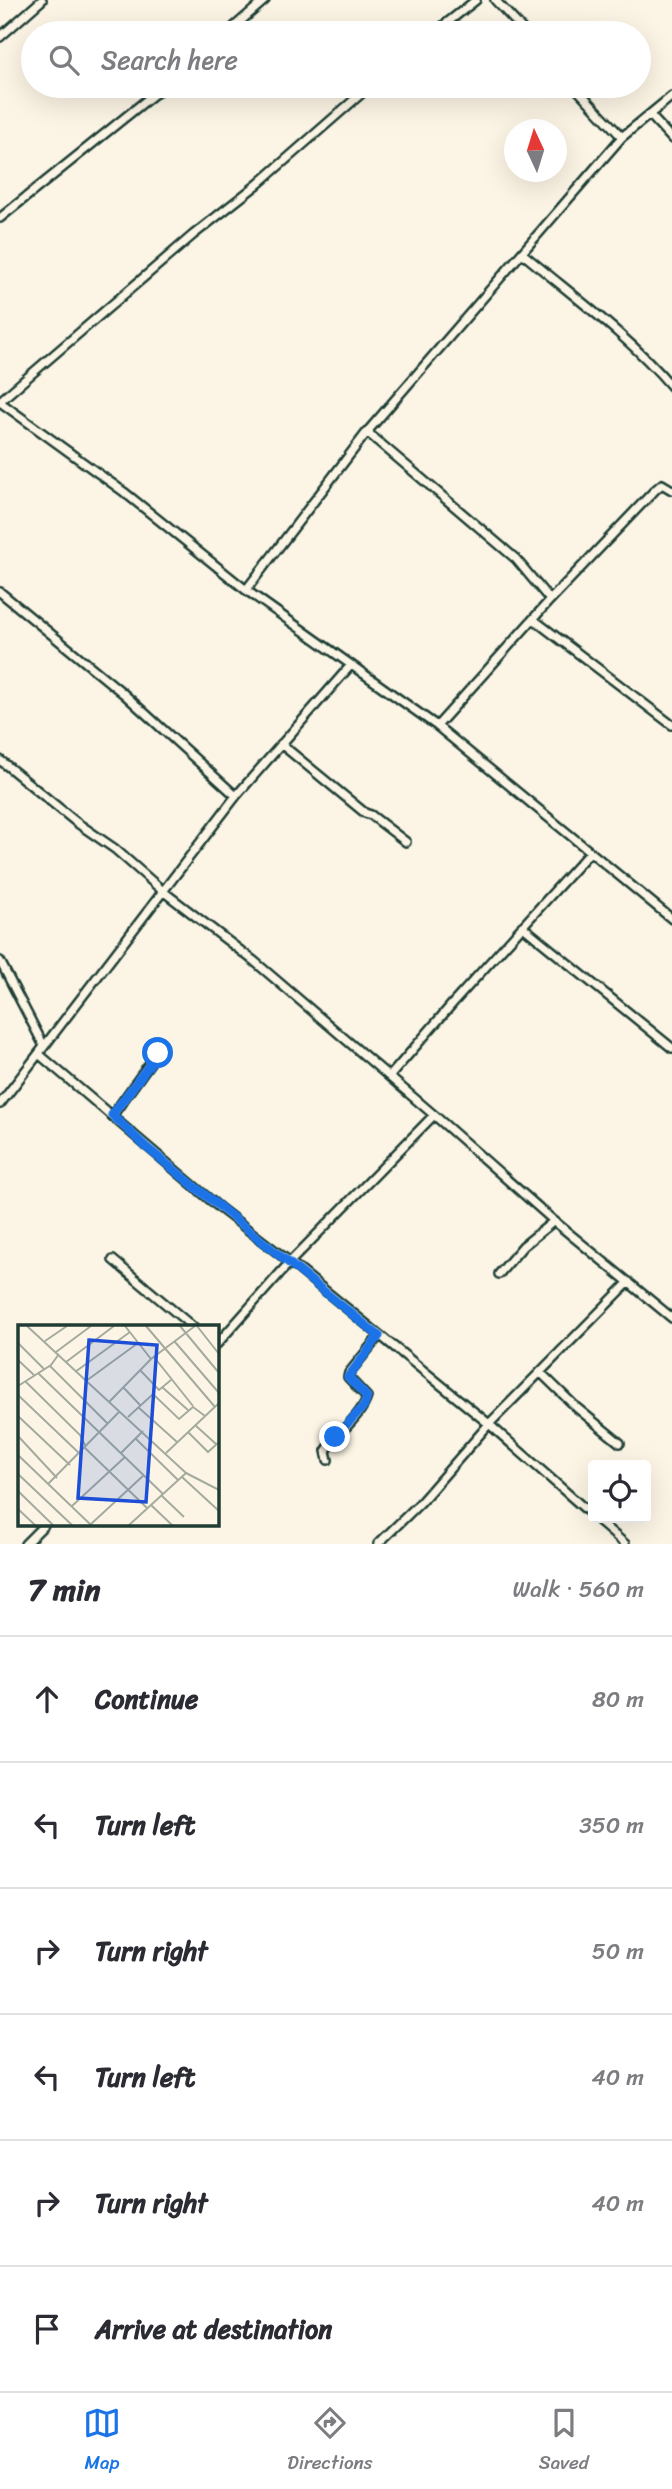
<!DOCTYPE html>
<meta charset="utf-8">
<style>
body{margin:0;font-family:Sriracha,sans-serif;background:#f7f7f7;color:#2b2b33}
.controls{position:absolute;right:21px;bottom:21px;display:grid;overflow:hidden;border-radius:7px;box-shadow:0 7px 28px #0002}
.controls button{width:63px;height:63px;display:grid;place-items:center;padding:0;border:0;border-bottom:2px solid #e1e1e2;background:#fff;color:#2b2b33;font:35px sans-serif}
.compass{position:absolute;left:504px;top:119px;width:63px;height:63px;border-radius:50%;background:#fff;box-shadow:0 7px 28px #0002;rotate:356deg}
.stop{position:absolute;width:21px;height:21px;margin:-16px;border:5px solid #1a73e8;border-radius:50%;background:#fff}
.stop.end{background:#1a73e8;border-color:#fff;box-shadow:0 2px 7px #0008}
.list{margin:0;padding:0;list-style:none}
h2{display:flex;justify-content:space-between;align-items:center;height:91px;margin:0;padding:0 28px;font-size:30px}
h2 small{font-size:23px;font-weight:400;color:#7c7c81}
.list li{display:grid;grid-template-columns:46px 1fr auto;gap:21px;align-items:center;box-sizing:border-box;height:126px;padding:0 28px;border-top:2px solid #e1e1e2}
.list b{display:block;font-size:26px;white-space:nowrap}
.list em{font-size:23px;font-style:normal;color:#7c7c81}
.icon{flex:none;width:38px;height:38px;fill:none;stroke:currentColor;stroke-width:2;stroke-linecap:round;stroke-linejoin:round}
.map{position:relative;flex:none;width:672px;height:1544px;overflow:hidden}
.search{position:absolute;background:#fff;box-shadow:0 7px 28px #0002;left:21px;right:21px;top:21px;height:77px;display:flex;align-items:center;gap:18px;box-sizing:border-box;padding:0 24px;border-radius:38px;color:#7c7c81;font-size:26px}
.sheet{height:847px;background:#fff}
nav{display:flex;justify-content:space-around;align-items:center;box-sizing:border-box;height:98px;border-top:2px solid #e1e1e2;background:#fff;font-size:19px;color:#7c7c81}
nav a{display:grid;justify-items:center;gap:4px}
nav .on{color:#1a73e8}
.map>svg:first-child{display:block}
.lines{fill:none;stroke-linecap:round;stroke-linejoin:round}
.street-casing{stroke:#1f3d34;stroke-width:12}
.street{stroke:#fcf5e5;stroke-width:7}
.route{stroke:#1a73e8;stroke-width:9}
.inset-road{fill:none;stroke:#a4ab9e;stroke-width:2}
.view{fill:#1d4ed8;fill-opacity:0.15;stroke:#1d4ed8;stroke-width:3.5}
.inset-edge{fill:none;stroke:#1f3d34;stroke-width:3.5}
</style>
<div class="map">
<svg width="672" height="1544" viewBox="0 0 672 1544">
<rect width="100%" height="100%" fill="#fcf5e5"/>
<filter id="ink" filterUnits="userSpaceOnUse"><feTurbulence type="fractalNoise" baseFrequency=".0143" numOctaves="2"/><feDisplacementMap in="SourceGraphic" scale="14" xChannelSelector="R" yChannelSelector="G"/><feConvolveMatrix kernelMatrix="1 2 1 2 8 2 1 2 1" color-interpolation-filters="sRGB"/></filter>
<g filter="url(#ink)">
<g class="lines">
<g class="street-casing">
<path id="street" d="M495,0L526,33
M227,33L265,0
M434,33L476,0
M0,37L42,0
M574,86L622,137
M672,96L622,137L367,432L246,590L437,726L672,919
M650,115L672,139
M0,218L164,86
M522,253C573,296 629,336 672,387
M0,401L193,235L258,184L370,86
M0,402L124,492L246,590
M367,432L516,559L550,600
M0,592L124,694L236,796
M533,619L672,725
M437,726L550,600L655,490L662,484L672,490
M281,744L365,813L371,815L406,842
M0,760L76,822L115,849L164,892L254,961L434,1115L554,1221L672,1318
M522,926L672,1048
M0,961L44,1046
M40,1055L221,1209L290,1262L489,1424L593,1516
M390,1076L453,1003L589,853
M0,1104L236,796L351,665
M112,1116L157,1053
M113,1260L193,1327
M499,1274L523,1246L554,1221
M217,1344L290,1262L434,1115
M540,1372L577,1408L620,1443
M328,1460L326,1451C337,1433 361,1417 367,1397L348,1377L349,1373L379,1336
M595,1518L625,1544
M25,1544L44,1525
M378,1544L420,1503L489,1424L629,1282"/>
</g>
<use href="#street" class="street"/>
</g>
</g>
<g class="lines" filter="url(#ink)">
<path class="route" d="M158,1053L112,1115L146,1147L379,1336L348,1377L367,1397L364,1406L335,1437"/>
</g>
<g transform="translate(18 1325)">
<rect width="201" height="201" fill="#fcf5e5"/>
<path class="inset-road" d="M9,1L91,77M107,1L133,34M128,1L197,82M162,1L201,48M179,1L201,29M27,16L49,1M157,17L201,68M0,18L26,44M38,27L73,1M136,32L175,81M0,35L17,51M48,37L96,1M32,41L89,98M122,45L141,65L153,55M57,47L112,7M20,48L145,169M7,56L62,110L68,122M68,56L120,18M0,61L33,40L41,29M105,62L122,80M144,62L170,85M0,70L62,129M120,82L159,117M0,91L52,140M110,92L135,69L161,94L175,82L187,91M177,100L198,119M170,107L190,127L201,117M0,111L39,153M117,113L160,155M67,123L129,183M103,128L125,106M148,128L201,78M0,130L74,201M168,148L201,165M0,149L55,201M164,152L201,186M30,159L102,86M0,166L36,201M144,171L166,192M133,180L155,201M54,181L107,132M0,184L18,201M73,199L126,150M110,201L168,148L91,77L133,34L177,1"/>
<path class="view" d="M71,15L139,20L128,177L60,173Z"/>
<rect width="201" height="201" class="inset-edge"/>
</g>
</svg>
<div class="controls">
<button><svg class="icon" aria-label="locate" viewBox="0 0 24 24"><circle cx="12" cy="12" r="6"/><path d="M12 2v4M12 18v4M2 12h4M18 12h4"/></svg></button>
</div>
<svg class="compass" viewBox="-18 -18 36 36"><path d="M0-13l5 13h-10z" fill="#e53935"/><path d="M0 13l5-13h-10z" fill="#7c7c81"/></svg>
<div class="stop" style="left:158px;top:1053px"></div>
<div class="stop end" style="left:335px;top:1437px"></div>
<div class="search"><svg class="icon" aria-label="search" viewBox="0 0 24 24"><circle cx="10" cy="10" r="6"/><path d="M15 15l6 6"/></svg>Search here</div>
</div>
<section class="sheet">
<h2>7 min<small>Walk · 560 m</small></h2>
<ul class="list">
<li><svg class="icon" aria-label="ahead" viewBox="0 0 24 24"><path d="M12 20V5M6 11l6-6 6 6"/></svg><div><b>Continue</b></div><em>80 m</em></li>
<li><svg class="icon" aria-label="left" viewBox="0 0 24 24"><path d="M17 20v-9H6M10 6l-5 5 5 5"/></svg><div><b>Turn left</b></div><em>350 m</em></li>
<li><svg class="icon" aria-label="right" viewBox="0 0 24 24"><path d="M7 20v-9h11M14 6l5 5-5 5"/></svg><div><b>Turn right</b></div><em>50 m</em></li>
<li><svg class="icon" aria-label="left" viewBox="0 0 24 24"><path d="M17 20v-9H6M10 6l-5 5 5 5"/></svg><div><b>Turn left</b></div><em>40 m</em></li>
<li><svg class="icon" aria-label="right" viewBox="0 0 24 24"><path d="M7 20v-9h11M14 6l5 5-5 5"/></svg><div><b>Turn right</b></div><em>40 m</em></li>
<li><svg class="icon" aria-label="arrive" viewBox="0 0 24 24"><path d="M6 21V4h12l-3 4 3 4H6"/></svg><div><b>Arrive at destination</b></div></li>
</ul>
</section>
<nav>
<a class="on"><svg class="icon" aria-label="map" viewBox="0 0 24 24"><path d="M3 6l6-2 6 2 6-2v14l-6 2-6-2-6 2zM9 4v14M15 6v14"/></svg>Map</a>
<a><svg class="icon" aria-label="directions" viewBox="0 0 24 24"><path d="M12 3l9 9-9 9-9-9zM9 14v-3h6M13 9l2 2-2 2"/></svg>Directions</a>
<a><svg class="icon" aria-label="saved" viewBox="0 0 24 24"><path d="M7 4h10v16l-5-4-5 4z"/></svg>Saved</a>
</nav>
